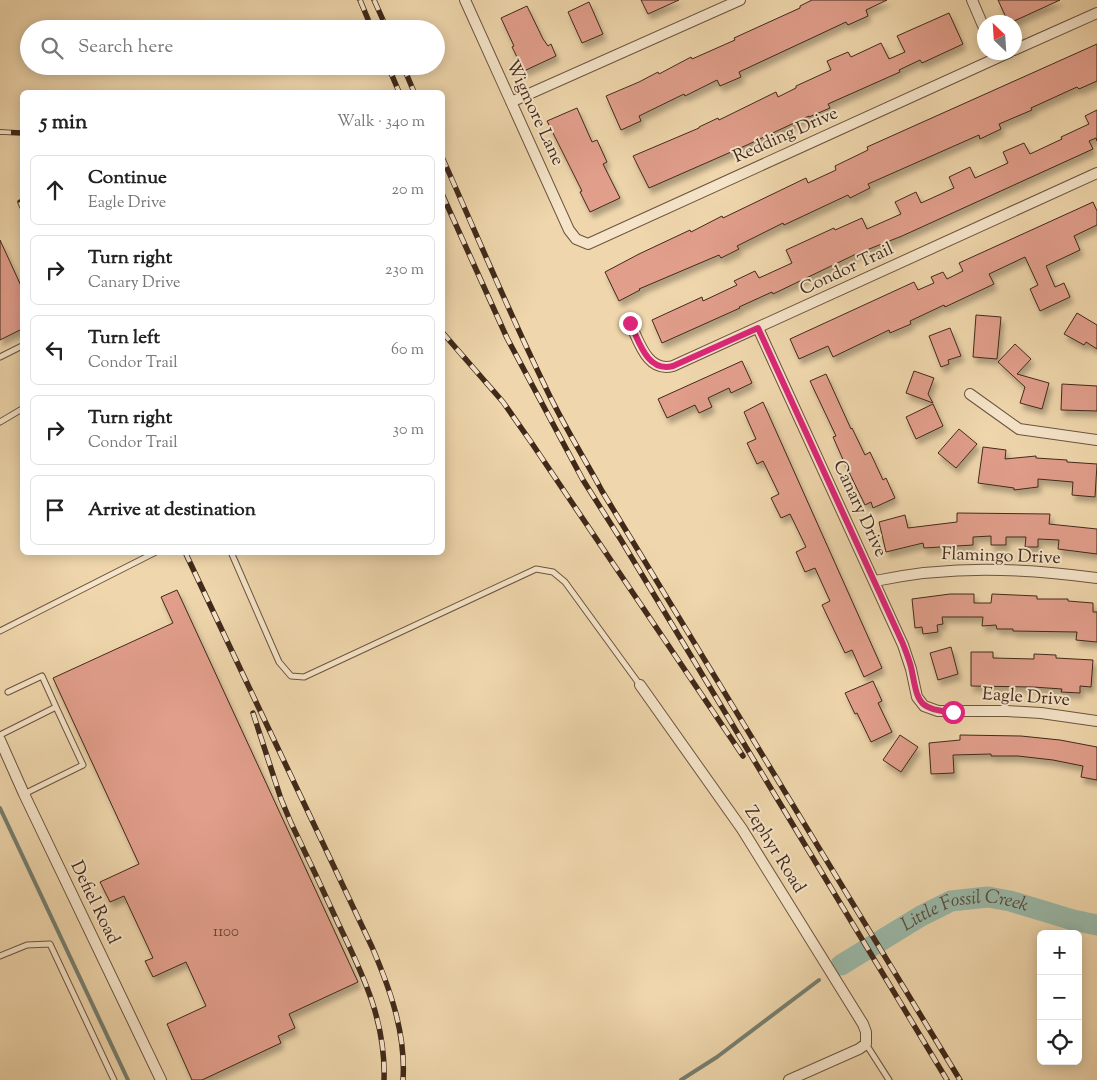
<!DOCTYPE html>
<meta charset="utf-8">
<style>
body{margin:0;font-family:"Sorts Mill Goudy",serif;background:#f2f2f2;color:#222}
.controls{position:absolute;right:15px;bottom:15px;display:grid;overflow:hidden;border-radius:8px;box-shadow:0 2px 12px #0003}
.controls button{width:45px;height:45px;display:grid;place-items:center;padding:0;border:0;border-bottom:1px solid #e0e0e0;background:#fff;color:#222;font:25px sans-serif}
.compass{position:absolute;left:977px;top:15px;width:45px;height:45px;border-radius:50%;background:#fff;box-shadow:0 2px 12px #0003;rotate:335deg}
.stop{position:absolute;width:15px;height:15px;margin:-11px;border:4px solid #db2777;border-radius:50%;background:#fff}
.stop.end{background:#db2777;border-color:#fff;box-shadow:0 1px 5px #0008}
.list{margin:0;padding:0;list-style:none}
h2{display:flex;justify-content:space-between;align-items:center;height:65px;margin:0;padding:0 20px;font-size:21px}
h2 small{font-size:16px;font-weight:400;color:#767676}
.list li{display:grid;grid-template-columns:32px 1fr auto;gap:15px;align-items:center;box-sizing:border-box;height:70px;margin:0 10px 10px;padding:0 10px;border:1px solid #e0e0e0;border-radius:8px}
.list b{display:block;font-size:19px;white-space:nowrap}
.list p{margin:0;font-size:16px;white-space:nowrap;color:#767676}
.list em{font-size:16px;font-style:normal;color:#767676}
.icon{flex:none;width:28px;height:28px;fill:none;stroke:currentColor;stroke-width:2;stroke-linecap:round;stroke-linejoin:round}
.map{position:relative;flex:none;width:1097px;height:1080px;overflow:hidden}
.search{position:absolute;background:#fff;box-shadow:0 2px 12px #0003;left:20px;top:20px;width:425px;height:55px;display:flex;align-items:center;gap:12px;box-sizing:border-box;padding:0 18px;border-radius:28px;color:#767676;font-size:19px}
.panel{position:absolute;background:#fff;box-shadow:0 2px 12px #0003;left:20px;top:90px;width:425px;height:465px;border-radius:8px}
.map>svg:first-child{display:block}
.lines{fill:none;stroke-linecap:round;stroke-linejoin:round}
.stream{stroke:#767f70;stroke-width:4}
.river{stroke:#9ab9a9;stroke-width:21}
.building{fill:#e19e8b;stroke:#41291a;filter:url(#shadow)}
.service-casing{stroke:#6c543e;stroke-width:7}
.minor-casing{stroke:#6c543e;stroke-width:12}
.service{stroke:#f5e4c9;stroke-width:5}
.minor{stroke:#f5e4c9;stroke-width:10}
.rail-casing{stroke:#41291a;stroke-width:5.5}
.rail{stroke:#f5e4c9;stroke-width:4;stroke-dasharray:11;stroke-linecap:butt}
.route{stroke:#db2777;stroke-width:6}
.labels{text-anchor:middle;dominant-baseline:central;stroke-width:4;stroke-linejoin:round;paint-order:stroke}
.number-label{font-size:15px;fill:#694636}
.street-label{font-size:18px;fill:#41291a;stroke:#f5e4c9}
.water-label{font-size:19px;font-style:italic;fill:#574d3e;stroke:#f5e4c9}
</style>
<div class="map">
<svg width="1097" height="1080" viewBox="0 0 1097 1080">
<defs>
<filter id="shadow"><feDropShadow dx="3" dy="5.5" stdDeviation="2.5" flood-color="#0004"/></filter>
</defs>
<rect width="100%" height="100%" fill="#efd6ac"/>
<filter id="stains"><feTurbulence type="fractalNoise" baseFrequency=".004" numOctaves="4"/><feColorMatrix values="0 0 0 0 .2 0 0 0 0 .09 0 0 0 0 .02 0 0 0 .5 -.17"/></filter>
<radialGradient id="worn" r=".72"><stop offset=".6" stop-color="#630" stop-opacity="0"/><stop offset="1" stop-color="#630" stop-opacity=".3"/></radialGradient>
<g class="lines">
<path class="stream" d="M0,808L128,1080
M681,1080L717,1057L819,980"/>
<path class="river" id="s1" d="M841,965L921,916L951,901L988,897L1010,901L1073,920L1097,925"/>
</g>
<path class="building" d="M641,0H679L648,14Z
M812,0H887L866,10L868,16L848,25L846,22L814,37L739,72L741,77L720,86L717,80L685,96L684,94L639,116L641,121L621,130L606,96L639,82L658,72L659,74L691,57L692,59L735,40L734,38L800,8V6Z
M998,0H1060L1012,22H1008Z
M589,2L603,34L582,43L568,12Z
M527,6L543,39L548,46L551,44L556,56L524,71L512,47L514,46L501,18Z
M949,13L963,44L922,63L920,60L899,70L900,72L828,104L830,108L809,117V116L747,145L649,188L633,156L699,128V127L718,118L719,120L776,92L778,97L796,88V86L831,70L827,61L848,52L851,57L881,43L889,59L905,52L897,36Z
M1097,44V81L1079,89L1077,87L1031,108L1032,110L999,124L1001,129L980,139L979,135L868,184L870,188L850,198L848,195L784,225L783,223L737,246L739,249L721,258L719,255L639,289L640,290L619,301L605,272L639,254L690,230L691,232L722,216L723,218L806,178L808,183L836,170L835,166L868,150L867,147Z
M577,108L592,142L597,140L607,162L603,164L620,198L590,212L580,192L582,191L547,121Z
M1097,110V141L1096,138L1089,141L1093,149L902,236L854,255L773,294L772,292L739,307L740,308L662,343L652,320L702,297L703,301L737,285L734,281L755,271L759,278L792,263L786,250L834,228L835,230L862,218L867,229L901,214L895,202L916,192L921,203L954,188L949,177L970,167L975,178L1008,163L1003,152L1024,143L1030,154L1062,139L1061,137L1089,124L1085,116Z
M1093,202L1097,211V225L1074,236L1080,250L1046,266L1055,287L1064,283L1070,297L1040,311L1030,289L1038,285L1025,257L989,274L994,284L945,307L944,305L910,321L911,324L890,333L889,330L833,357L828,346L799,359L790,339L914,282L918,290L934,283L931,277L943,272L947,279L963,271L959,263Z
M0,240L22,288V329L0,340Z
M1077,313L1097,325V349L1086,342L1084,345L1064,334Z
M976,315L1001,317L997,359L973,357Z
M950,328L961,356L948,360L949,364L941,367L929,336Z
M1015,344L1031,359L1017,374L1049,383L1042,409L1020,403L1025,387L998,362Z
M742,361L752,383L731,393L729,388L708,398L712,407L699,413L695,405L667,418L658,399Z
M914,371L934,378L928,394L933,403L906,393Z
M826,374L851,429L852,428L865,455L870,452L883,480L886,478L895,498L873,508L871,502L865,505L845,464L833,437L836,436L810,381Z
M1062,384L1097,386V411L1061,410Z
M763,402L882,668L864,677L852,650L845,653L822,605L830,601L815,568L805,572L796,552L806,547L790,514L781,518L771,498L779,494L763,461L757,464L747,443L756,439L744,412Z
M933,404L943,426L916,439L906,417Z
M959,429L977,444L956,468L938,453Z
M983,447L1006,450L1005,459L1036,456V458L1067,460V462L1097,464L1095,497L1072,495L1073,482L1038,479V487L1014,490V488L978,483Z
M957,513L1050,514L1049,524L1097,529V554L1058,549L1059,540L1038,539V547H1025L1026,537H1006V545H991V536L973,537V545L924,548L923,543L886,552L879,522L905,515L908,528L957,522Z
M177,590L358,982L289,1014L295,1028L278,1036L281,1043L202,1080H192L167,1024L206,1006L186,962L153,977L145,961L153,958L124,896L110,902L100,882L139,864L53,678L173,623L161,597Z
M950,594H974V603H991L992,594L1037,596V599H1068V601L1093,603V612H1097V642L1076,640L1077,632L1013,631V629H997L996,625L982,626L983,617H942L943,624L937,625L938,632L923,634L922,627L915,628L912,599Z
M951,647L958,674L938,680L930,653Z
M971,652H993V658L1034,659V654L1056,655V658L1093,660L1091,687L1080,686V693L1061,692L1062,689L1033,687L971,686Z
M873,681L882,701L878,703L892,732L871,742L857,713L855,714L845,693Z
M900,735L918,747L901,772L883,760Z
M960,735L1021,736L1060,740L1097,747V780L1081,777L1083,766L1053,760L1018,756H991V754L953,755L954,773L931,774L929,743L960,740Z"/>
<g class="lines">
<g class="service-casing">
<path id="service" d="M0,357L22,346
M0,422L22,409
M231,552L279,662L291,676L304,677L536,569L553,572L565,582L640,685
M0,631L156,552
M0,735L56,707L42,676L8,692
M24,794L83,765L56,707
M0,956L27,945L50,944L114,1080
M866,1044L889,1080"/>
</g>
<g class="minor-casing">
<path id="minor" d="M465,0L569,230L576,239L588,244L1010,52
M972,0L984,28
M1014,50L1097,13
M511,102L740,0
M630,323C639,341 647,373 673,366L1097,173
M758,328L903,645L911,669L917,697L924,706L938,711H1007L1041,713L1097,721
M970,394L1019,429L1097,440
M875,581C951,565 1020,568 1097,578
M640,685L742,829L863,1024L866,1032V1044L859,1049L789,1080
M0,740L24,794L161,1080"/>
</g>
<use href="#service" class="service"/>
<use href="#minor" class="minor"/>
<g class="rail-casing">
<path id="rail" d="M360,0L372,29
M374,0L387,29
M388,66L399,92
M403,66L414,92
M0,132L22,133
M442,157C476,233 508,310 544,384C561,421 583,456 602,491L960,1080
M442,194L507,338L583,480L621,540L947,1080
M20,202L22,207
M442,332L503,402L531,442L743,756
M185,552L372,947C390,989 406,1033 403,1080
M253,713L281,799L291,823C307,856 323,890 338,923C363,975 386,1021 384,1080"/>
</g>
<use href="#rail" class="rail"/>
</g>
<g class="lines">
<path class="route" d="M630,323C639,341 647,373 673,366L758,328L903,644C906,652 909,659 911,667C918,699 915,710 953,712"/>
</g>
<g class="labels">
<g class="number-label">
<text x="226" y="932">1100</text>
</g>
<g class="street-label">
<text transform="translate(534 113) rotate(65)">Wigmore Lane</text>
<text transform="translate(786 136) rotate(-24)">Redding Drive</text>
<text transform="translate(847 270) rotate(-25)">Condor Trail</text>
<text transform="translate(859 509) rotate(65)">Canary Drive</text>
<text transform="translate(1001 557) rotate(2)">Flamingo Drive</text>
<text transform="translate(1026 698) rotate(4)">Eagle Drive</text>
<text transform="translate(774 850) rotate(58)">Zephyr Road</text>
<text transform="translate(94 903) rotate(64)">Defiel Road</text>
</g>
<g class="water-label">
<text stroke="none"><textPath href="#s1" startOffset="139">Little Fossil Creek</textPath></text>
</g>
</g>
<rect width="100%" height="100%" filter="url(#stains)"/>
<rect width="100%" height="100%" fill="url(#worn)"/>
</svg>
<div class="controls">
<button>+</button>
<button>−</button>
<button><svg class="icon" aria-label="locate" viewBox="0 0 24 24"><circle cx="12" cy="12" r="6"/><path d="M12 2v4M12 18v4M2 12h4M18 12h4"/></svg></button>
</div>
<svg class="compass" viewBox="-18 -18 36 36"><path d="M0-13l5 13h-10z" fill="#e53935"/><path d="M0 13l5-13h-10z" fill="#767676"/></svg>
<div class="stop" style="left:953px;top:712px"></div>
<div class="stop end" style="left:630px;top:323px"></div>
<div class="search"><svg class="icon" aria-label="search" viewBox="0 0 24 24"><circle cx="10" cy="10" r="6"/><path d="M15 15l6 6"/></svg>Search here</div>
<section class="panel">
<h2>5 min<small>Walk · 340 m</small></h2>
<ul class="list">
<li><svg class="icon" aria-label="ahead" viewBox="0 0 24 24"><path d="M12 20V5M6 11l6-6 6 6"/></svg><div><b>Continue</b><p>Eagle Drive</p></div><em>20 m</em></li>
<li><svg class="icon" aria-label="right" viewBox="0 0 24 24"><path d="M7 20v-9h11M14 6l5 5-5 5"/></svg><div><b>Turn right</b><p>Canary Drive</p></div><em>230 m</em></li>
<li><svg class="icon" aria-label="left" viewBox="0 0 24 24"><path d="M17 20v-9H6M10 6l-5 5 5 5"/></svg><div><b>Turn left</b><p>Condor Trail</p></div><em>60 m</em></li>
<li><svg class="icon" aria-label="right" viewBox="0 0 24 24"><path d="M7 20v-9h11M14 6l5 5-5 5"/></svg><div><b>Turn right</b><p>Condor Trail</p></div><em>30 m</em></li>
<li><svg class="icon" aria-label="arrive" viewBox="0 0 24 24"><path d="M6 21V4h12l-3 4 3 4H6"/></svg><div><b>Arrive at destination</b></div></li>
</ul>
</section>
</div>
